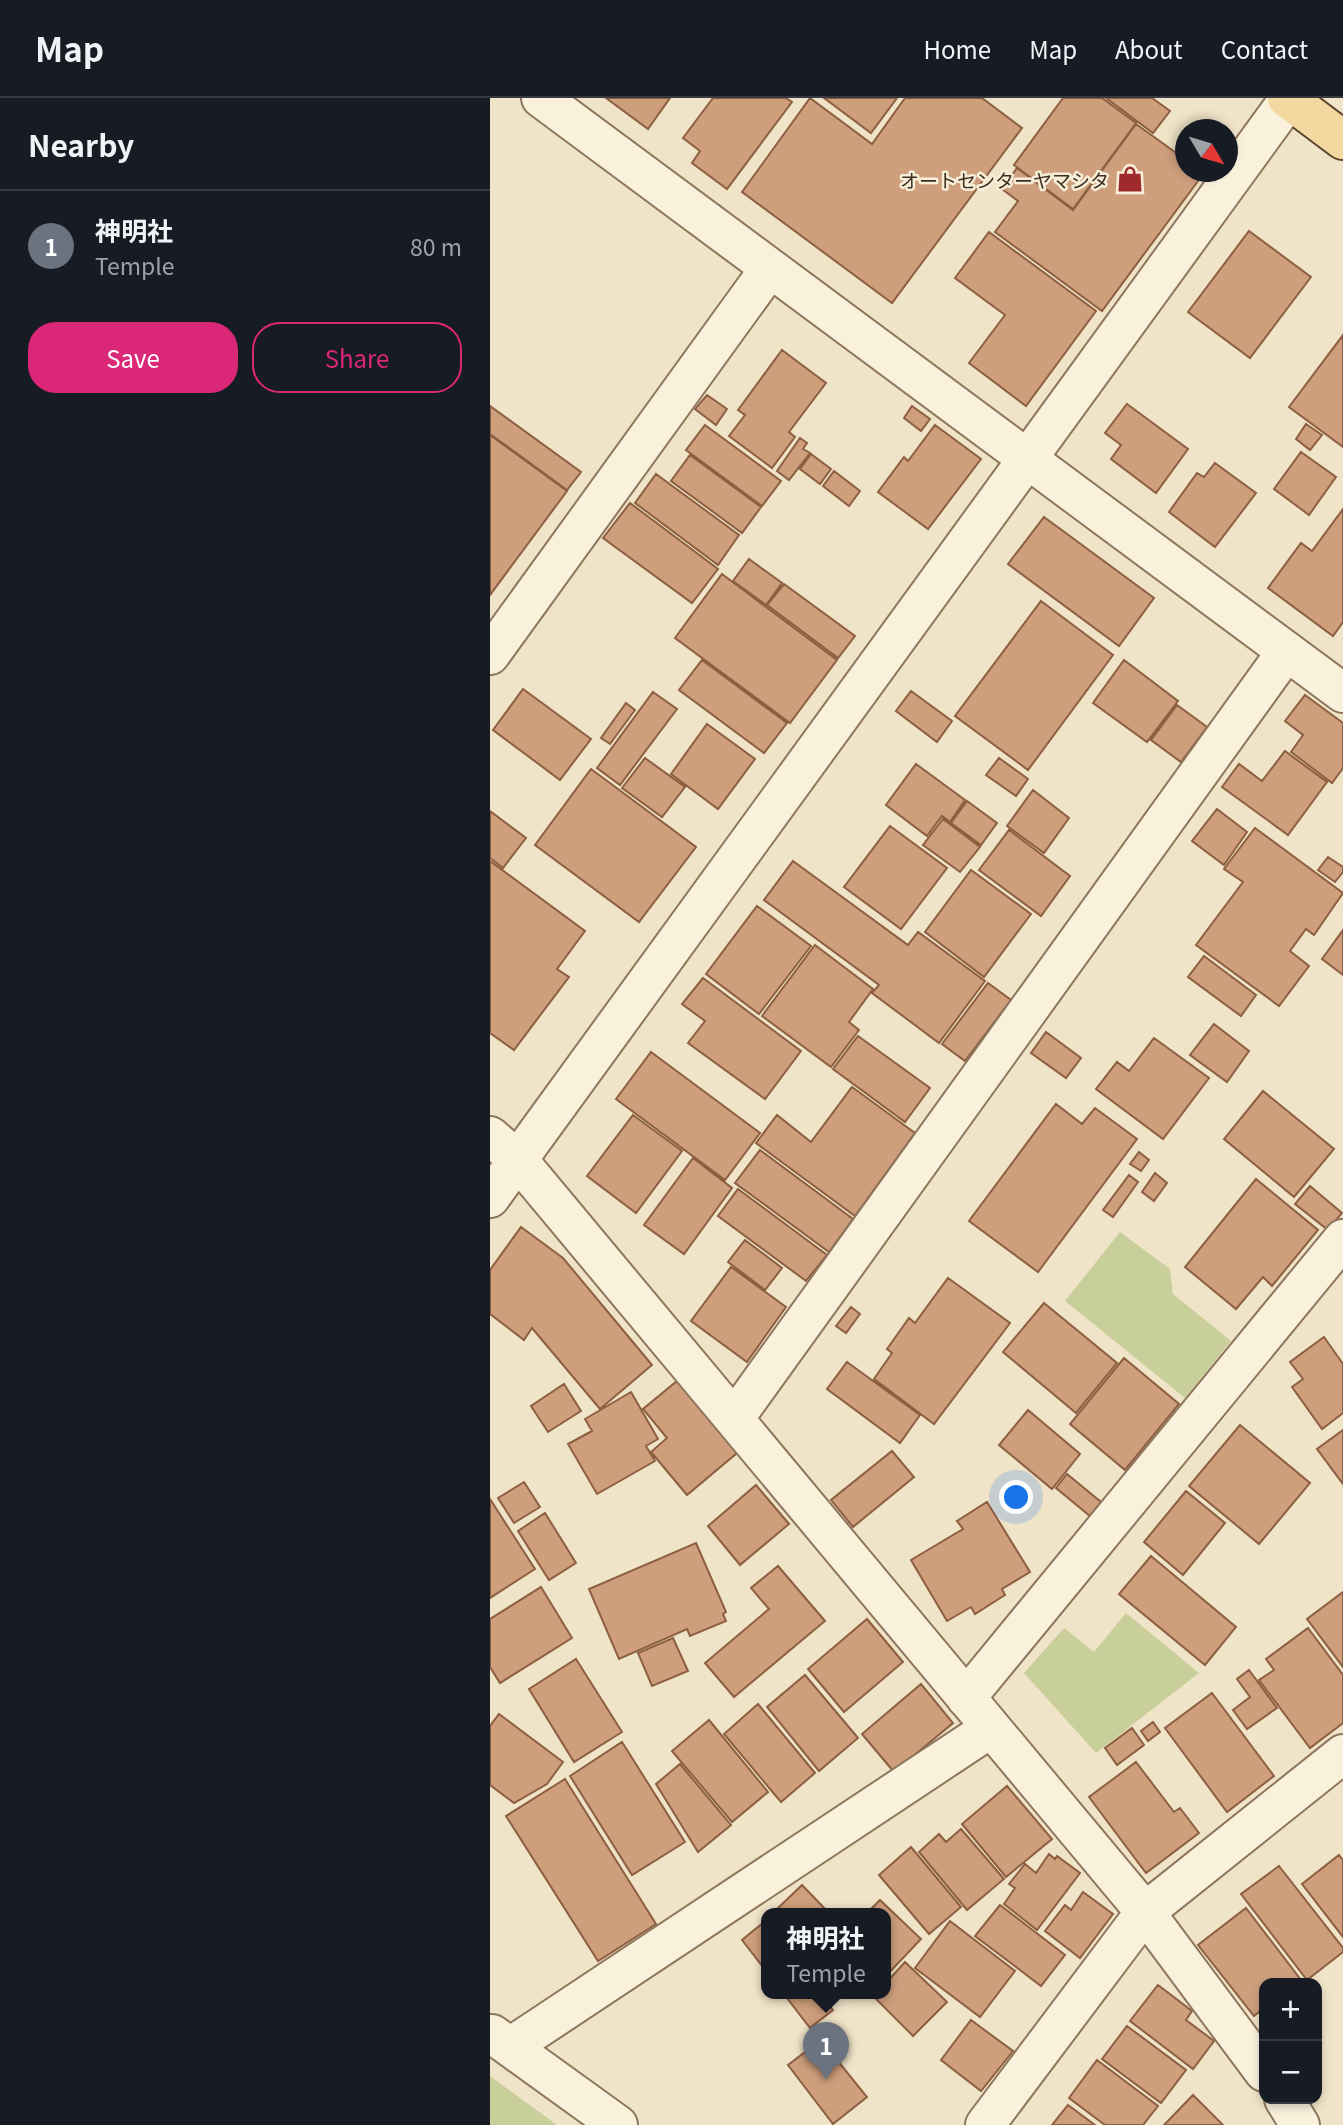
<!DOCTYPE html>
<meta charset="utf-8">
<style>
body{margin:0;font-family:Georgia,"Noto Sans JP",serif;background:#242831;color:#f1f3f6}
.controls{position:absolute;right:21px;bottom:21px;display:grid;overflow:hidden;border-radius:14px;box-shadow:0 4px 10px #0003}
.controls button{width:63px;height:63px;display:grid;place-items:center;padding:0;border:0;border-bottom:2px solid #363941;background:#171b24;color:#f1f3f6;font:35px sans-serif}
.compass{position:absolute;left:685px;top:21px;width:63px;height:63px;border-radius:50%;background:#171b24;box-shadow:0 4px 10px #0003;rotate:128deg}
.you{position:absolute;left:527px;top:1400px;width:24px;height:24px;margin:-18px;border:5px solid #fff;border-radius:50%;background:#1a73e8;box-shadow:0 0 0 10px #1a73e833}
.badge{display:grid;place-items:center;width:46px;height:46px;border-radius:50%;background:#db2777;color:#fff;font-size:23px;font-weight:700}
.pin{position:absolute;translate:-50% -58px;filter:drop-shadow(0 2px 4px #0008)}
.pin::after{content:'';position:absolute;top:37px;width:24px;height:21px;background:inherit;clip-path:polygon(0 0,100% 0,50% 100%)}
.popup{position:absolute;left:271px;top:1810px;width:130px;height:91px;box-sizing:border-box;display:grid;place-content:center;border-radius:14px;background:#171b24;filter:drop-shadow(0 2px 5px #0005);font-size:23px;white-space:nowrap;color:#9ea1a6}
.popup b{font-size:26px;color:#f1f3f6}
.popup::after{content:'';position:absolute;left:50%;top:100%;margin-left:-14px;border:14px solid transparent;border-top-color:#171b24}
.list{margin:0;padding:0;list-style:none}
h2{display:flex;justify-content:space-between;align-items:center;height:91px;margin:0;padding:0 28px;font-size:30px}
h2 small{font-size:23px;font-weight:400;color:#9ea1a6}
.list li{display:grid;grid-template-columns:46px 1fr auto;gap:21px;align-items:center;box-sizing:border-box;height:112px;padding:0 28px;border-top:2px solid #363941}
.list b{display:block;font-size:26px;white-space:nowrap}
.list p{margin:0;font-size:23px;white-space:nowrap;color:#9ea1a6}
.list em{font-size:23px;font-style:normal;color:#9ea1a6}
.actions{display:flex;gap:14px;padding:21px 28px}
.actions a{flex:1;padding:16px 0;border:2px solid #db2777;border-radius:28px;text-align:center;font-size:24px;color:#db2777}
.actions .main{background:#db2777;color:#fff}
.map{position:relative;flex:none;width:853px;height:2027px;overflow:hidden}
header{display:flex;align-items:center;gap:42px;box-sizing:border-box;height:98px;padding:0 35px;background:#171b24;border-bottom:2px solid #363941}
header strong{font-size:33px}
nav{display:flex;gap:38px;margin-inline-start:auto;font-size:24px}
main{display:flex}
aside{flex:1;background:#171b24}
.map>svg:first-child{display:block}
.green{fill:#c9cf9b}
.building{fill:#cf9f7d;stroke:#8d5f41;stroke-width:2}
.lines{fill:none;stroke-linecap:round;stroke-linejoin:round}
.minor-casing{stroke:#8d765c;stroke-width:42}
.major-casing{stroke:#5b4430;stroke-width:42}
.minor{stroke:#faf1dc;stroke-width:38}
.major{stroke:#f3d9a0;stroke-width:38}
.labels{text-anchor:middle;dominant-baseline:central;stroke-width:5;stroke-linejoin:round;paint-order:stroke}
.poi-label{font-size:19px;fill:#3d2e20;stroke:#f7eed8;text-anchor:end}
</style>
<header>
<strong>Map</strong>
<nav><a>Home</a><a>Map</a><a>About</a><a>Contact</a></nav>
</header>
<main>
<aside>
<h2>Nearby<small></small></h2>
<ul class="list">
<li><span class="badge" style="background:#6b7280">1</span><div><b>神明社</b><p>Temple</p></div><em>80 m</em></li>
</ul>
<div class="actions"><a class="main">Save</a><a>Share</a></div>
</aside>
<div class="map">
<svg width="853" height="2027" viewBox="0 0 853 2027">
<rect width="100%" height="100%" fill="#f0e4c8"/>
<path class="green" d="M630,1134L680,1171L683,1196L741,1243L695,1300L575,1203Z
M636,1515L709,1575L606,1655L534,1575L574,1530L604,1554Z
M0,1978L67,2027H0Z"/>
<path class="building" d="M116,0H180L158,31Z
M223,0H296L302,4L237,91L202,65L210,53L193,40Z
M320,0L382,46L415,0H492L532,30L402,205L252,94Z
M334,0H407L381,35Z
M573,0H612L646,25L583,111L524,67Z
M616,0H662L680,13L663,35Z
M646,26L696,62V74L714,75L612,213L505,134L528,103L512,91L527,70L583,112Z
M759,133L821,179L760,260L698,214Z
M499,134L606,213L536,308L479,265L515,217L465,180Z
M853,237V349L799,309Z
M292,252L336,285L299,334L305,339L282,370L239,338L255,317L248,312Z
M217,297L237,311L226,327L205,311Z
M637,306L698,351L666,395L621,361L631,347L615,335Z
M0,308L91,374L77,392L0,336Z
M422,308L440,321L431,333L414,320Z
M816,326L832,337L820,352L806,341Z
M215,327L291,383L272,408L196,352Z
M445,327L491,361L438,431L388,394L414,359L418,363Z
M0,337L77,393L0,497Z
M310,340L317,345L313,351L320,355L299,382L287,373Z
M811,354L846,379L819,417L784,391Z
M321,356L341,371L330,386L310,371Z
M200,357L271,409L252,435L181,383Z
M725,365L766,395L725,449L679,414L707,375L714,379Z
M344,373L370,393L359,408L333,388Z
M166,376L249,437L228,467L145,405Z
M140,405L228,471L202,505L113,440Z
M853,411V524L843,538L778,490L811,445L822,453Z
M554,419L664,500L629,548L518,466Z
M259,461L292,485L276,507L243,483Z
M232,476L347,562L300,625L185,540Z
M294,486L365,538L348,560L277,507Z
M551,503L623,557L538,672L465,618Z
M212,562L297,625L274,655L189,592Z
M634,562L688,603L657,644L603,605Z
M33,591L101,641L70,682L3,632Z
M421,593L462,623L447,644L406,613Z
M163,594L187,611L130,687L107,670Z
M815,597L853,625V670L842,685L801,654L813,637L795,623Z
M136,605L145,612L120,646L111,640Z
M687,607L717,629L691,664L661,642Z
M217,626L265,661L228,711L181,676Z
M795,653L837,684L798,737L732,689L749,666L772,683Z
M155,660L195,689L172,719L132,690Z
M509,660L538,681L526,698L496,677Z
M426,666L475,702L460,724L452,718L437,738L396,707Z
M101,671L206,749L149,824L45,747Z
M543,692L579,720L554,755L517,728Z
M477,703L507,725L491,747L461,725Z
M727,711L757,734L734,767L702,743Z
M0,713L36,740L13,770L0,760Z
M453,721L490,749L470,774L433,747Z
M400,728L457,770L411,831L354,789Z
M765,730L853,795L824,837L816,831L800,853L819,868L789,908L706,847L753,784L734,771Z
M519,732L580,778L551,818L489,772Z
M838,759L853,769V774L845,784L828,772Z
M0,763L95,833L67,871L79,879L24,952L0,935Z
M303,763L418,847L428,834L495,883L449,945L382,895L389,887L274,802Z
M481,772L541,816L494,879L435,834Z
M267,808L321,848L269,916L216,876Z
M853,832V877L832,861Z
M325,847L383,891L359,924L369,932L341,969L272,918Z
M714,858L766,897L751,918L698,879Z
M213,880L311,953L275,1001L198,945L215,923L192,906Z
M498,885L521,902L475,963L452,946Z
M724,926L759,953L737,984L700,957Z
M556,934L591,960L576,980L541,955Z
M368,938L440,990L415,1024L343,971Z
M664,940L719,980L673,1041L606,991L627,964L639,973Z
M161,954L270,1035L235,1082L126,1001Z
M362,989L425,1035L365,1118L266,1045L287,1017L321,1044Z
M773,993L844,1051L804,1099L734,1041Z
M566,1006L592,1026L605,1010L647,1041L548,1174L479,1123Z
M143,1017L192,1053L146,1115L97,1078Z
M270,1052L363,1121L339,1154L245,1085Z
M649,1054L659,1062L651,1073L640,1066Z
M203,1060L242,1090L194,1156L154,1127Z
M665,1075L677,1085L664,1103L652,1094Z
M639,1077L648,1084L623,1119L613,1112Z
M766,1081L828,1132L782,1188L773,1179L746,1211L695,1169Z
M820,1088L852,1115L838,1132L805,1106Z
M248,1091L337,1157L316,1183L228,1118Z
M31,1129L73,1160L162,1267L110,1311L42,1230L34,1242L0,1216V1172Z
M255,1142L292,1170L275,1192L238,1164Z
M241,1169L296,1209L257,1264L201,1223Z
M458,1180L520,1225L444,1326L384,1281L402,1255L397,1251L419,1220L425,1225Z
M554,1205L627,1265L586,1315L513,1254Z
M361,1209L370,1216L356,1235L346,1228Z
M834,1239L853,1266V1315L832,1331L802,1289L813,1281L800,1264Z
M634,1260L689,1306L635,1372L580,1326Z
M357,1264L430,1317L410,1345L337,1291Z
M187,1283L247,1355L197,1397L161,1354L177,1340L153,1311Z
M74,1286L91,1313L58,1334L41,1308Z
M141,1294L168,1341L156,1348L165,1363L107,1396L78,1346L102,1333L95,1321Z
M538,1312L590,1356L562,1391L509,1347Z
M750,1327L820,1385L769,1446L699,1388Z
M853,1332V1386L827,1351Z
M402,1353L424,1379L363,1429L341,1402Z
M577,1376L611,1404L600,1418L566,1390Z
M34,1384L50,1409L24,1425L8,1400Z
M266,1387L299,1426L250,1467L218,1428Z
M696,1393L735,1425L693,1477L654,1444Z
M0,1401L45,1471L0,1500Z
M497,1404L540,1474L512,1491L515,1497L485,1516L481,1509L457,1523L421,1462L473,1431L467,1423Z
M55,1415L86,1465L59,1482L28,1433Z
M206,1445L236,1514L233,1516L236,1523L200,1538L197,1531L129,1561L99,1491Z
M661,1458L746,1529L715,1567L629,1496Z
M288,1468L335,1523L244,1599L215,1565L279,1511L261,1490Z
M51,1489L82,1540L10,1585L0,1569V1521Z
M853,1494V1569L817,1521Z
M377,1521L413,1564L354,1614L318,1571Z
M818,1530L853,1577V1625L820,1650L769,1582L784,1572L776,1561Z
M183,1540L198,1573L162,1588L148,1555Z
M86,1561L132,1634L84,1664L39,1591Z
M759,1572L787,1610L757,1631L743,1612L760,1599L747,1581Z
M315,1577L368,1640L329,1673L277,1609Z
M431,1586L463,1625L404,1674L372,1636Z
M722,1595L784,1678L737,1714L675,1630Z
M268,1606L325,1675L291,1704L234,1636Z
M9,1616L73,1664L57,1686L24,1705L0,1687V1628Z
M219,1622L278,1694L242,1724L182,1653Z
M663,1624L670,1634L658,1643L651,1633Z
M642,1630L654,1647L627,1667L615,1650Z
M132,1644L195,1744L142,1777L80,1678Z
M646,1664L684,1714L690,1710L709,1735L656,1775L599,1699Z
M190,1666L241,1727L208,1754L166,1686Z
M75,1681L166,1826L108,1863L16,1718Z
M517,1688L562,1741L516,1779L472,1726Z
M471,1731L514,1781L477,1812L429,1754L449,1736L456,1744Z
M421,1749L471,1809L439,1836L389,1777Z
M559,1756L565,1761L567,1758L590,1775L547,1832L514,1806L525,1790L519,1786L535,1766L546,1775Z
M849,1757L853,1762V1839L812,1786Z
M789,1768L853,1850V1854L817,1882L751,1796Z
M312,1787L340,1816H294L288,1810Z
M593,1794L623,1816L590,1860L555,1833L575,1807L581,1812Z
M390,1802L431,1841L396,1878V1816H376Z
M510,1807L575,1857L551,1888L485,1838Z
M756,1810L811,1882L806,1885H774V1910L764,1918L708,1847Z
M460,1823L525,1873L490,1919L425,1870Z
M274,1824L276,1827V1873L252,1842Z
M415,1864L457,1904L423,1938L383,1898L396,1896V1885Z
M668,1887L702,1913L696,1922L724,1943L703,1971L640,1923Z
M294,1896H330L343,1912L320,1930Z
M481,1922L523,1953L491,1993L451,1962Z
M637,1928L696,1972L671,2005L612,1961Z
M331,1942L377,1999L343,2026L298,1967Z
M607,1962L668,2008L653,2027H615L579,2000Z
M703,1997L733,2027H674Z
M578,2007L605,2027H562Z"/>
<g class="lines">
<g class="minor-casing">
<path id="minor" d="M51,0L853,595
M0,557L280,170
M0,1038L28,1062L655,1814L774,1974
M0,1100L799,1
M244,1321L796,554
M476,1600L853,1141
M2,1936L128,2027
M20,1949L501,1630
M794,2001L810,2027
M495,2027L655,1814L853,1656"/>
</g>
<g class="major-casing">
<path id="major" d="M797,0L853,42"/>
</g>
<use href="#minor" class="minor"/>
<use href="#major" class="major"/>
</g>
<defs>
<g id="shop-bare" transform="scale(2.1)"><path d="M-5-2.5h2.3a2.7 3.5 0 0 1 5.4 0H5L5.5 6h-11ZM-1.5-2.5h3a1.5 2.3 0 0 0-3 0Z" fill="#9e2a2b" stroke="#f7eed8" stroke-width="2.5" paint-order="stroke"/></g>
</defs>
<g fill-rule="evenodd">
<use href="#shop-bare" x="640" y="81"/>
</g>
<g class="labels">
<g class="poi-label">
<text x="619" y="81">オートセンターヤマシタ</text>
</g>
</g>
</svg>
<div class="controls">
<button>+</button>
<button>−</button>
</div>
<svg class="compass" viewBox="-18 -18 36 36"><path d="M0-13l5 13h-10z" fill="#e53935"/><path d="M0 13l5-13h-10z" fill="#9ea1a6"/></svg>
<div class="you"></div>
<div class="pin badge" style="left:336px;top:1982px;background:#6b7280">1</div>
<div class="popup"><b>神明社</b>Temple</div>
</div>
</main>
